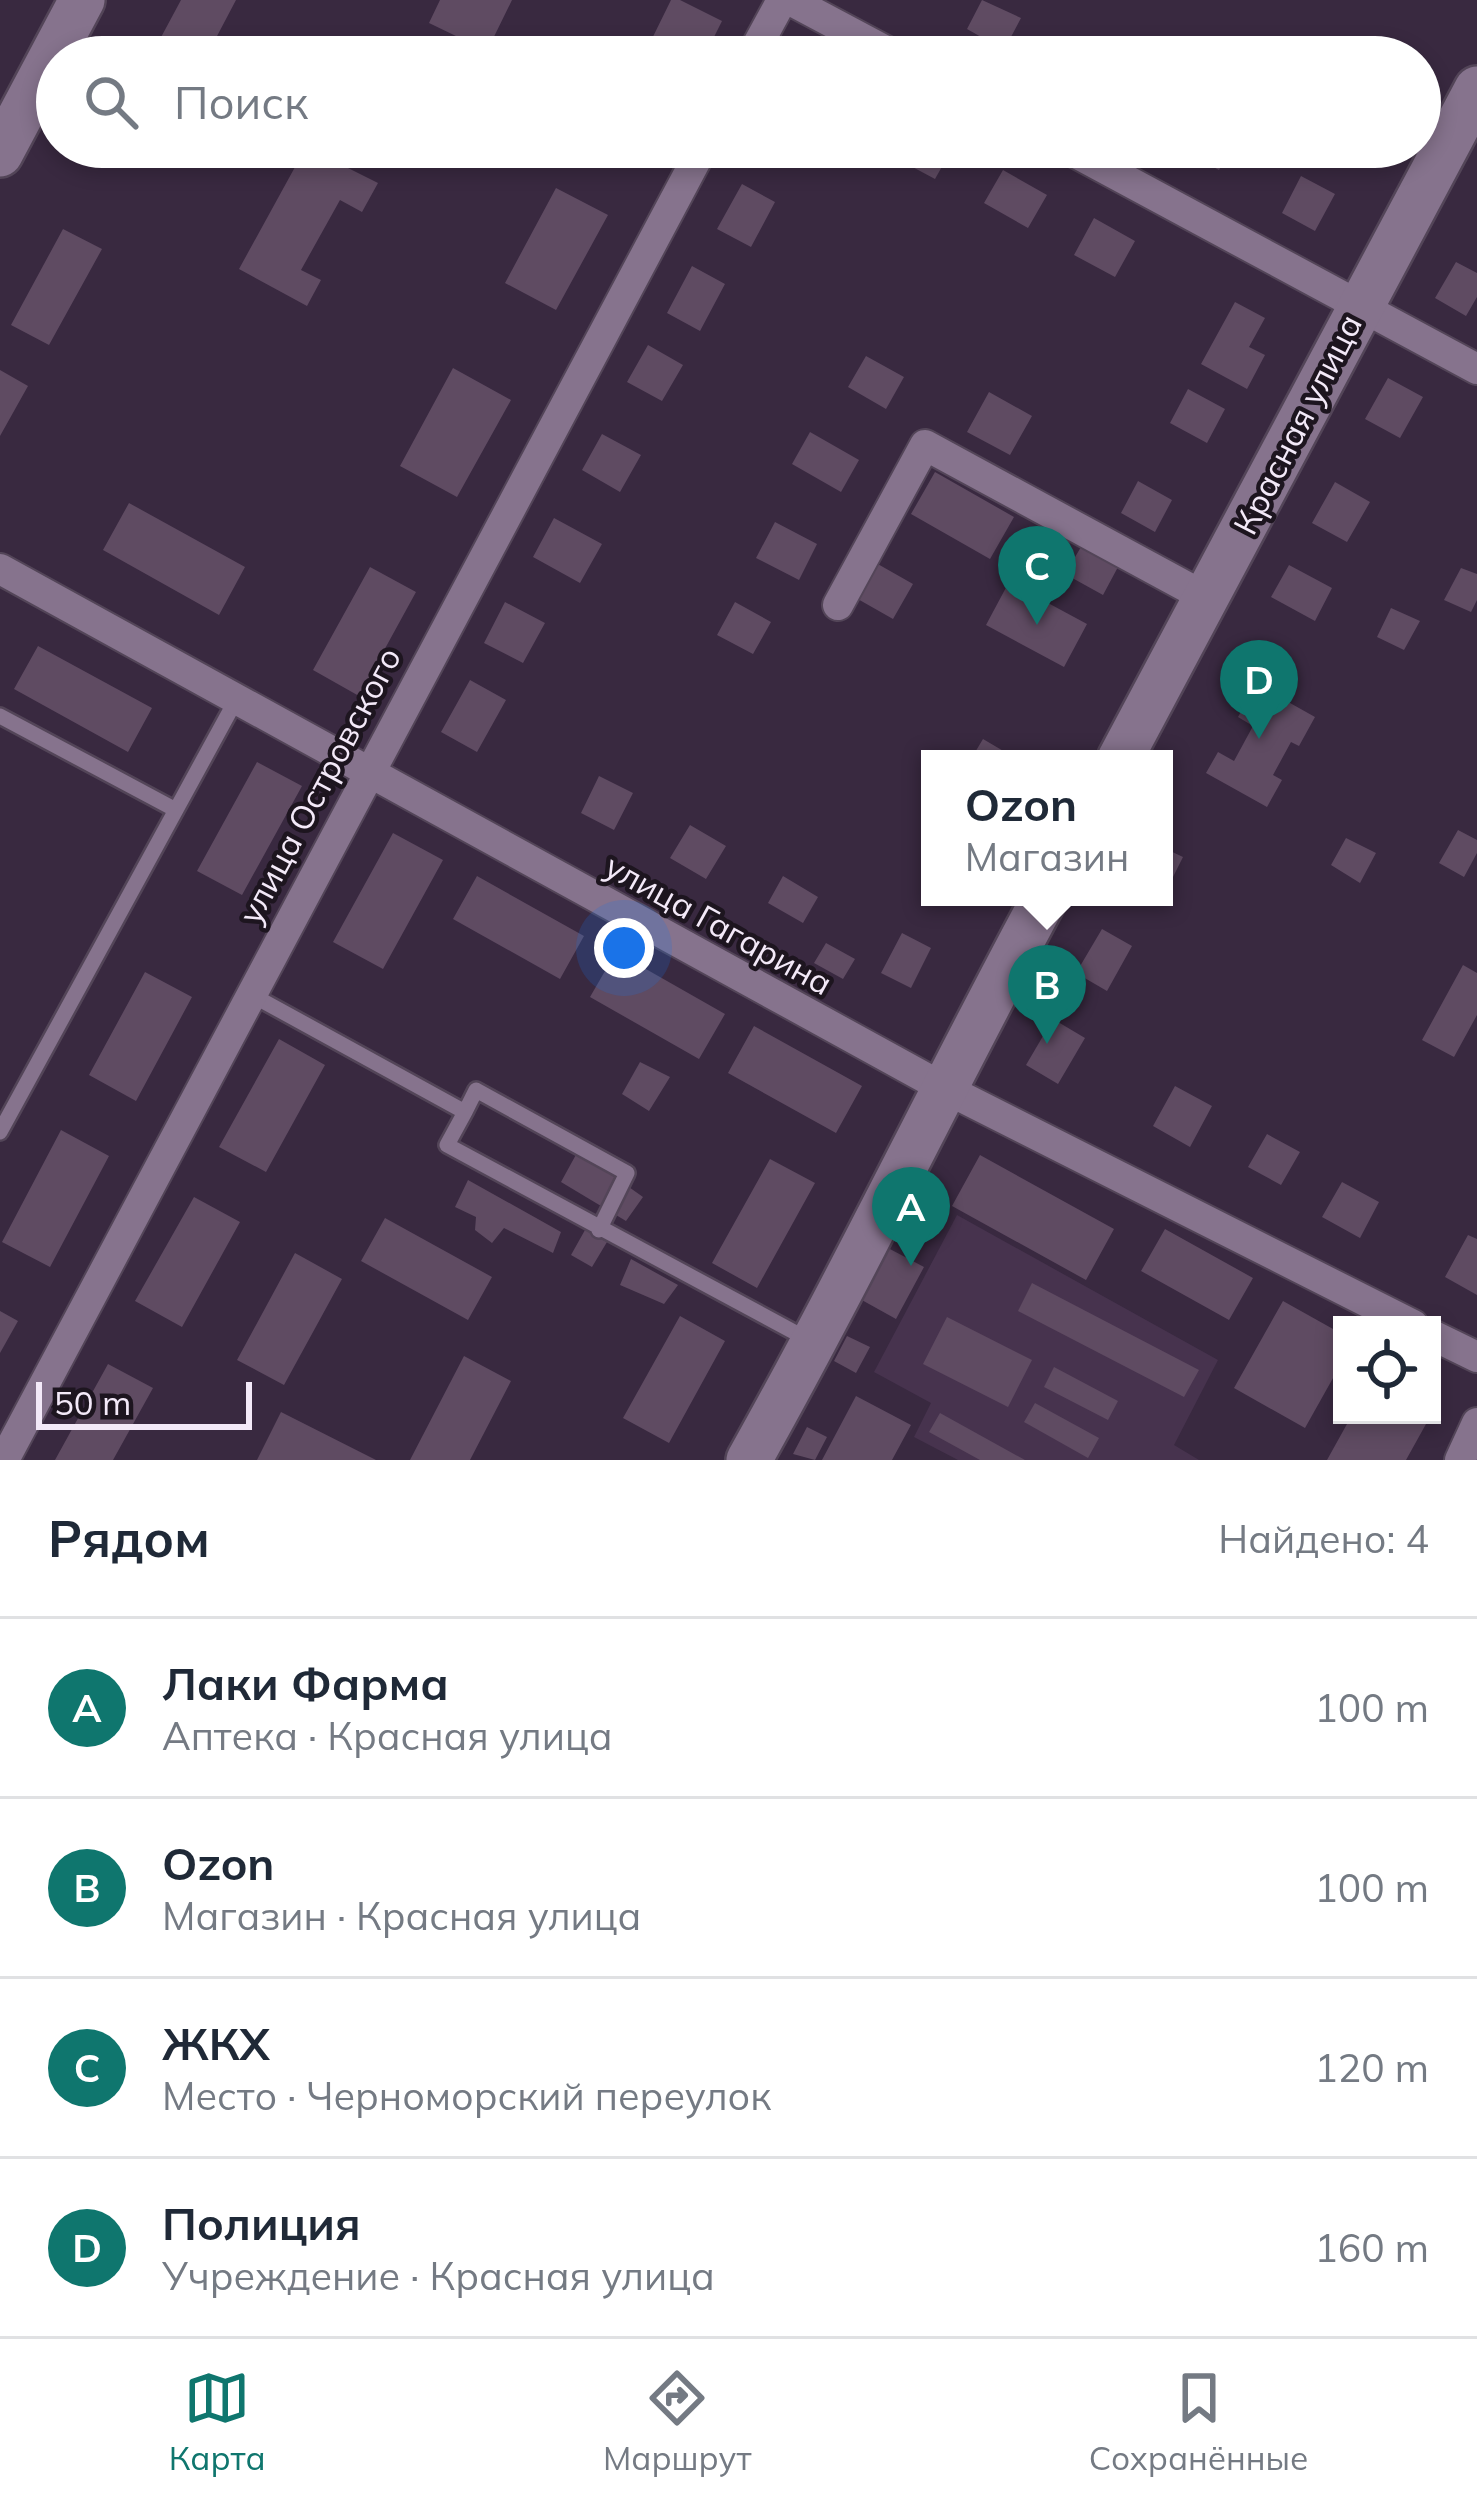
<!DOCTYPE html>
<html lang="ru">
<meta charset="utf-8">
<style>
body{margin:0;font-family:Mulish,sans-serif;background:#f6f6f7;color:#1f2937}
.controls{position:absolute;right:36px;bottom:36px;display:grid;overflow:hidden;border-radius:0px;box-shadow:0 6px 18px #0003}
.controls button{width:108px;height:108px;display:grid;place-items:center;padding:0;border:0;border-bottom:3px solid #e0e1e3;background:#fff;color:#1f2937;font:60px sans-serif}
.scale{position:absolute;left:36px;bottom:30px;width:216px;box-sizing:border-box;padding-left:12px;border:6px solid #f3e9f8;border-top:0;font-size:33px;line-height:42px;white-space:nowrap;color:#f3e9f8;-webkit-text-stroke:9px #1d151f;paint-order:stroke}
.you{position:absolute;left:624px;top:948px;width:42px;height:42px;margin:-30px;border:9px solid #fff;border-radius:50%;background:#1a73e8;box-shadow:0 0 0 18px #1a73e833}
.badge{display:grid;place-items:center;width:78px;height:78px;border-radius:50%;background:#0f766e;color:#fff;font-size:39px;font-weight:700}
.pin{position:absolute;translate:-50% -99px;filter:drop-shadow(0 3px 6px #0008)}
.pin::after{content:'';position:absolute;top:63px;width:42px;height:36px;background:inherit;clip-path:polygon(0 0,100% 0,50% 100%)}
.popup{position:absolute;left:921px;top:750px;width:252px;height:156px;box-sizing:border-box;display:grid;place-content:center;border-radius:0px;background:#fff;filter:drop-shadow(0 3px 9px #0005);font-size:39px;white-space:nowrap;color:#747a83}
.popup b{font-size:45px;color:#1f2937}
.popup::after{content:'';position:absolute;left:50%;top:100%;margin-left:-24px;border:24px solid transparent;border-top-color:#fff}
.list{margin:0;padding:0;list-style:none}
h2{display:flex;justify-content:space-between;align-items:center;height:156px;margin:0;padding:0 48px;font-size:51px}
h2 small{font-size:39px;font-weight:400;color:#747a83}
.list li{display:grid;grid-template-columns:78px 1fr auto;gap:36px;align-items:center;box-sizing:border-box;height:180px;padding:0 48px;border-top:3px solid #e0e1e3}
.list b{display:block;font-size:45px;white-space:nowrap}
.list p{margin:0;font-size:39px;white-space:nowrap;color:#747a83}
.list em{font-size:39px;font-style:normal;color:#747a83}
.icon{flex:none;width:66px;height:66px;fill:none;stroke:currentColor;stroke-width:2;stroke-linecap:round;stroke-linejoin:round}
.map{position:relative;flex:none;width:1477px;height:1460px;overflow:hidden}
.search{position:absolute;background:#fff;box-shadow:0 6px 18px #0003;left:36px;right:36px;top:36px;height:132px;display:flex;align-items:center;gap:30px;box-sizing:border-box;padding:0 42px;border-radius:66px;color:#747a83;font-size:45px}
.sheet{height:876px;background:#fff}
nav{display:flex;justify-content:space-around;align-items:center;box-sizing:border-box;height:168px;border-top:3px solid #e0e1e3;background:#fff;font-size:33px;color:#747a83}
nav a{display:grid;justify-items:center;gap:6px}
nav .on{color:#0f766e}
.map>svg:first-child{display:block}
.built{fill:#47334e}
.building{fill:#5f4b62}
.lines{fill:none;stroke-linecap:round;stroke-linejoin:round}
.lane-casing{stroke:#534558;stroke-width:20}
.street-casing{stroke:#534558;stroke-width:34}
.secondary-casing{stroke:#534558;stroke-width:50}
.lane{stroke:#86738d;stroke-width:15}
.street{stroke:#86738d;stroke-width:30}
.secondary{stroke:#86738d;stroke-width:45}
.labels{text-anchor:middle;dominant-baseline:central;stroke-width:9;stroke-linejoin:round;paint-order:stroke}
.street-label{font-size:33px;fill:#f3e9f8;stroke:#1d151f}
</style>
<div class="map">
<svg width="1477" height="1460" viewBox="0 0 1477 1460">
<rect width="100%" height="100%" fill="#392940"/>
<path class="built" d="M957,1215L1218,1360L1174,1445L1199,1460H958L914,1437L931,1403L874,1372Z"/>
<path class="building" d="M181,0H236L206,57H190L159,41Z
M440,0H512L487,51L429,23Z
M671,0H680L722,21L704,57H643Z
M982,0L1021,18L1004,50L967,29Z
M306,147L378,183L362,212L340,200L301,270L321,280L307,306L239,269Z
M897,147H953L935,179L892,156Z
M1196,147H1232L1219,170L1193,156Z
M1003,170L1047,195L1028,228L984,203Z
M1301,176L1335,194L1315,231L1282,213Z
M742,184L775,202L751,247L717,229Z
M556,188L608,215L556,310L505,283Z
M1094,218L1135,241L1115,277L1074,255Z
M63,229L102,249L49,345L11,325Z
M1456,262L1477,273V297L1466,316L1435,298Z
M692,266L725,284L700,331L667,313Z
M1235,302L1265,318L1249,347L1265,355L1247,389L1201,364Z
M648,345L683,365L662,401L627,382Z
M866,356L904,377L886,409L848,387Z
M453,368L511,400L457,497L400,466Z
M0,370L28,386L0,436Z
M1388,378L1423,397L1400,438L1365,419Z
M1188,389L1225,409L1207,443L1170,423Z
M989,392L1032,416L1010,455L967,432Z
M810,432L859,460L841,492L792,464Z
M602,434L641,455L620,492L582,470Z
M935,472L1014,517L990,559L911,514Z
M1138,481L1172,500L1155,532L1121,513Z
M1335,482L1370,502L1347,542L1312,523Z
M129,503L245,567L219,615L103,550Z
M554,518L602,544L580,583L533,557Z
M775,522L817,544L799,580L756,558Z
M1081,547L1118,567L1103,595L1065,574Z
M876,563L913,584L893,619L856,598Z
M1289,565L1332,588L1315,621L1271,597Z
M370,567L416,592L359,696L313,670Z
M1461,568L1477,574V600L1471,612L1444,600Z
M1009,582L1087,624L1064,667L986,625Z
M505,602L545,623L523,663L484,643Z
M735,602L771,622L753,654L717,635Z
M1391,608L1420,621L1404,650L1377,637Z
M38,646L152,708L128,752L14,689Z
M470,680L506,700L477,752L441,732Z
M1256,684L1315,717L1299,746L1291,742L1273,775L1282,780L1267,807L1206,773L1218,752L1234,761L1253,726L1238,717Z
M983,739L1017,759H971Z
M257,762L302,786L242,895L197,871Z
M599,776L633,793L614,830L581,813Z
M690,825L726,846L706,879L670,858Z
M1458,830L1477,840V853L1464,877L1439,863Z
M393,833L443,860L383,969L333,942Z
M1346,838L1376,853L1360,883L1331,865Z
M1164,848L1183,857L1164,895Z
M477,876L584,936L560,979L453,919Z
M783,876L818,897L803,923L768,903Z
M1102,929L1132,946L1107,991L1076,973Z
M902,933L931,948L911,988L881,973Z
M826,943L855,959L843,979L814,963Z
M616,952L725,1014L699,1059L590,997Z
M1463,965L1477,973V1015L1454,1057L1422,1040Z
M145,972L192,997L136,1101L89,1075Z
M1053,1019L1085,1038L1058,1084L1026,1065Z
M754,1026L862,1086L836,1133L728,1073Z
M279,1039L325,1065L266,1172L219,1147Z
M640,1062L670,1077L649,1111L622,1094Z
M1175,1086L1212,1106L1190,1147L1153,1126Z
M61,1130L109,1156L50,1267L2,1242Z
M1267,1134L1300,1152L1281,1185L1248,1167Z
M578,1151L643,1197L626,1221L561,1182Z
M980,1155L1114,1229L1086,1280L952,1206Z
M770,1159L815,1183L757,1288L712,1263Z
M468,1180L561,1232L553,1253L504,1228L492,1243L475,1230L476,1217L455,1207Z
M1342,1182L1379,1202L1360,1238L1322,1217Z
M194,1197L240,1222L182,1327L135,1301Z
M385,1218L492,1277L468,1320L361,1261Z
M1165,1229L1253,1278L1229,1320L1141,1271Z
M585,1230L607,1242L592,1267L571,1255Z
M1468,1235L1477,1239V1295L1445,1277Z
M888,1248L924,1267L896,1319L860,1299Z
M295,1253L342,1279L284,1385L237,1360Z
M631,1259L678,1285L664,1304L620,1285Z
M1032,1283L1199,1370L1184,1397L1018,1311Z
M1283,1301L1342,1334V1362L1305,1428L1234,1388Z
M0,1311L18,1321L0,1353Z
M680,1316L725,1341L669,1443L623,1418Z
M947,1317L1032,1360L1008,1407L923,1364Z
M847,1336L870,1347L856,1373L834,1361Z
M464,1356L511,1381L470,1460H410Z
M108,1364L153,1388L113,1460H55Z
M1054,1367L1118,1401L1108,1420L1044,1387Z
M856,1396L911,1425L892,1460H822Z
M1035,1403L1099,1438L1088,1458L1024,1422Z
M281,1412L376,1460H257Z
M940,1413L1025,1460H980L929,1432Z
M1352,1415H1431L1406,1460H1327Z
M807,1427L827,1437L815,1460L793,1454Z"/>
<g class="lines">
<g class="lane-casing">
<path id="lane" d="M0,716L176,810
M252,995L465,1112L447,1145L807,1339
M465,1112L476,1090L627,1173L599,1230
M0,1132L236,700"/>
</g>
<g class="street-casing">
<path id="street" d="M790,0L897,57
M751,57L782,0
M1065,147L1477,369
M0,569L942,1087L1413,1325
M838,605L925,445L1207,598
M1432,1335L1477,1357
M4,1460L703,147
M1460,1460L1477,1423"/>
</g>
<g class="secondary-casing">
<path id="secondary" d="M0,154L82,0
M1120,759L1477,89
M749,1460C853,1275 944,1084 1045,897"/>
</g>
<use href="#lane" class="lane"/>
<use href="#street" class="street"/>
<use href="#secondary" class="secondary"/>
</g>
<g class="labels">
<g class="street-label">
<text transform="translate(1297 424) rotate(-63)">Красная улица</text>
<text transform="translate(319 785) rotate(-62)">улица Островского</text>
<text transform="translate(719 924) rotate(29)">улица Гагарина</text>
</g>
</g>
</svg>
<div class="controls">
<button><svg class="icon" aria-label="locate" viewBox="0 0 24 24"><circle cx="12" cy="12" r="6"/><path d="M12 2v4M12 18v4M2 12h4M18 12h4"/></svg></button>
</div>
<div class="scale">50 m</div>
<div class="you"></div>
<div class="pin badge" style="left:911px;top:1266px">A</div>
<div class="pin badge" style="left:1047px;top:1044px">B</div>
<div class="popup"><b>Ozon</b>Магазин</div>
<div class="pin badge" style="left:1037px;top:625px">C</div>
<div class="pin badge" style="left:1259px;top:739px">D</div>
<div class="search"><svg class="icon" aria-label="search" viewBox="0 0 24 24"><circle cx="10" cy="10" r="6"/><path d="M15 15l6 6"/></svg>Поиск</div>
</div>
<section class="sheet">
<h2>Рядом<small>Найдено: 4</small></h2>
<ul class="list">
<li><span class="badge">A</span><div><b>Лаки Фарма</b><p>Аптека · Красная улица</p></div><em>100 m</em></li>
<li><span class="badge">B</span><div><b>Ozon</b><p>Магазин · Красная улица</p></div><em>100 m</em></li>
<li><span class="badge">C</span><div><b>ЖКХ</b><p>Место · Черноморский переулок</p></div><em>120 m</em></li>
<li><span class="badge">D</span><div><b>Полиция</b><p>Учреждение · Красная улица</p></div><em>160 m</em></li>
</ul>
</section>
<nav>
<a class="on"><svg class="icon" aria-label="map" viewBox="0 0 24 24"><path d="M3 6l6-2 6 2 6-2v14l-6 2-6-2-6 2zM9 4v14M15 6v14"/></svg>Карта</a>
<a><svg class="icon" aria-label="directions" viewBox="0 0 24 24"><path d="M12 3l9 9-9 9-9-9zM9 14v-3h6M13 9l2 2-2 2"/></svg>Маршрут</a>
<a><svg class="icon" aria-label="saved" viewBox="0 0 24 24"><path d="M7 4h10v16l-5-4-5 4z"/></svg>Сохранённые</a>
</nav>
